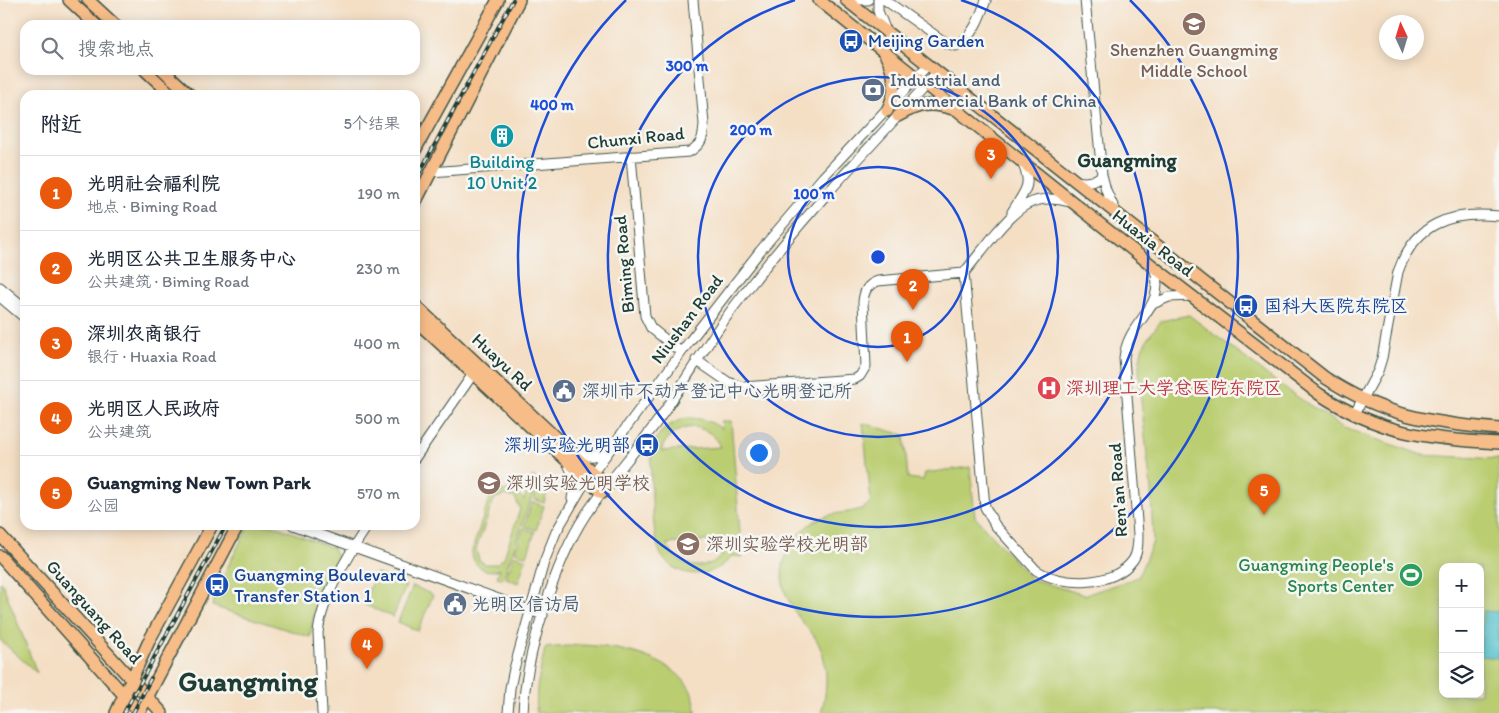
<!DOCTYPE html>
<html lang="zh">
<meta charset="utf-8">
<style>
body{margin:0;font-family:Itim,"LXGW WenKai TC",sans-serif;background:#f6f6f7;color:#1f2937}
.controls{position:absolute;right:15px;bottom:15px;display:grid;overflow:hidden;border-radius:10px;box-shadow:0 2px 12px #0003}
.controls button{width:45px;height:45px;display:grid;place-items:center;padding:0;border:0;border-bottom:1px solid #e0e1e3;background:#fff;color:#1f2937;font:25px sans-serif}
.compass{position:absolute;left:1379px;top:15px;width:45px;height:45px;border-radius:50%;background:#fff;box-shadow:0 2px 12px #0003;rotate:356deg}
.you{position:absolute;left:758px;top:452px;width:18px;height:18px;margin:-12px;border:4px solid #fff;border-radius:50%;background:#1a73e8;box-shadow:0 0 0 8px #1a73e833}
.badge{display:grid;place-items:center;width:32px;height:32px;border-radius:50%;background:#ea580c;color:#fff;font-size:16px;font-weight:700}
.pin{position:absolute;translate:-50% -41px;filter:drop-shadow(0 1px 2px #0008)}
.pin::after{content:'';position:absolute;top:26px;width:18px;height:15px;background:inherit;clip-path:polygon(0 0,100% 0,50% 100%)}
.list{margin:0;padding:0;list-style:none}
h2{display:flex;justify-content:space-between;align-items:center;height:65px;margin:0;padding:0 20px;font-size:21px}
h2 small{font-size:16px;font-weight:400;color:#747a83}
.list li{display:grid;grid-template-columns:32px 1fr auto;gap:15px;align-items:center;box-sizing:border-box;height:75px;padding:0 20px;border-top:1px solid #e0e1e3}
.list b{display:block;font-size:19px;white-space:nowrap}
.list p{margin:0;font-size:16px;white-space:nowrap;color:#747a83}
.list em{font-size:16px;font-style:normal;color:#747a83}
.icon{flex:none;width:28px;height:28px;fill:none;stroke:currentColor;stroke-width:2;stroke-linecap:round;stroke-linejoin:round}
.map{position:relative;flex:none;width:1499px;height:713px;overflow:hidden}
.search{position:absolute;background:#fff;box-shadow:0 2px 12px #0003;left:20px;top:20px;width:400px;height:55px;display:flex;align-items:center;gap:12px;box-sizing:border-box;padding:0 18px;border-radius:15px;color:#747a83;font-size:19px}
.panel{position:absolute;background:#fff;box-shadow:0 2px 12px #0003;left:20px;top:90px;width:400px;height:440px;border-radius:15px}
.map>svg:first-child{display:block}
.green{fill:#bacd71;stroke:#6c8552;fill-rule:evenodd}
.water{fill:#57c4ce;stroke:#3b8081}
.lines{fill:none;stroke-linecap:round;stroke-linejoin:round}
.minor-casing{stroke:#3f554a;stroke-width:11}
.major-casing{stroke:#3f554a;stroke-width:14}
.minor{stroke:#fff;stroke-width:9}
.major{stroke:#f7bd88;stroke-width:11}
.rail-casing{stroke:#1f3d34;stroke-width:4}
.rail{stroke:#f6f6f2;stroke-width:2;stroke-dasharray:5.5;stroke-linecap:butt}
.ring{fill:none;stroke:#1d4ed8;stroke-width:2.5}
.labels{text-anchor:middle;dominant-baseline:central;stroke-width:5;stroke-linejoin:round;paint-order:stroke}
.transit-label{font-size:18px;fill:#164399;stroke:#f6f6f2;text-anchor:start}
.education-label{font-size:18px;fill:#785e54;stroke:#f6f6f2;text-anchor:start}
.service-label{font-size:18px;fill:#4e5e75;stroke:#f6f6f2;text-anchor:start}
.street-label{font-size:18px;fill:#1f3d34;stroke:#f6f6f2}
.culture-label{font-size:18px;fill:#0d838f;stroke:#f6f6f2}
.health-label{font-size:18px;fill:#be3a42;stroke:#f6f6f2;text-anchor:start}
.leisure-label{font-size:18px;fill:#27864d;stroke:#f6f6f2;text-anchor:end}
.quarter-label{font-size:20px;font-weight:bold;fill:#1f3d34;stroke:#f6f6f2}
.town-label{font-size:28px;font-weight:bold;fill:#1f3d34;stroke:#f6f6f2}
.centre{fill:#1d4ed8;stroke:#f6f6f2;stroke-width:2.5}
.ring-label{font-size:15px;text-anchor:middle;font-weight:bold;fill:#1d4ed8;stroke:#f6f6f2;stroke-width:5;stroke-linejoin:round;paint-order:stroke}
</style>
<div class="map">
<svg width="1499" height="713" viewBox="0 0 1499 713">
<rect width="100%" height="100%" fill="#f6f6f2"/>
<filter id="ink" filterUnits="userSpaceOnUse"><feTurbulence type="fractalNoise" baseFrequency=".02" numOctaves="2"/><feDisplacementMap in="SourceGraphic" scale="10" xChannelSelector="R" yChannelSelector="G"/><feConvolveMatrix kernelMatrix="1 2 1 2 8 2 1 2 1" color-interpolation-filters="sRGB"/></filter>
<filter id="wash" filterUnits="userSpaceOnUse"><feTurbulence type="fractalNoise" baseFrequency=".0096" numOctaves="4" result="noise"/><feDisplacementMap in="SourceGraphic" scale="20" xChannelSelector="R" yChannelSelector="G"/><feGaussianBlur stdDeviation="1.12" result="paint"/><feColorMatrix in="noise" values="0 0 0 0 0 0 0 0 0 0 0 0 0 0 0 0 0 1.4 0 .05"/><feComposite in="paint" operator="in"/></filter>
<g filter="url(#wash)">
<rect width="100%" height="100%" fill="#f4dfc5"/>
<path class="green" d="M1189,315L1287,390L1344,428L1422,455L1499,459V713H821C828,690 829,661 816,639C813,634 808,629 804,624C796,615 790,604 785,592C774,562 796,526 826,516C841,511 861,514 871,502L863,423L904,435L908,478L923,480L925,473L970,467L975,517L1031,579L1085,595L1138,577L1153,541L1151,490L1140,392L1139,366L1142,349L1148,338L1161,321ZM1443,567H1480V694H1443Z
M687,418C701,418 711,421 722,429L721,421H731L742,557L732,556C714,579 678,581 661,555C659,550 657,545 656,540C653,524 648,459 653,445C659,430 672,422 687,418ZM693,427C706,429 716,435 721,447L661,451C666,436 678,428 693,427ZM729,539C723,573 679,575 667,544Z
M532,476L538,479L503,579L497,577L500,569C486,575 471,565 472,550L490,497C502,488 514,488 524,500ZM506,495L515,498L520,509L504,558L496,564H485L479,560L476,549L493,502L496,498Z
M540,479L550,482L544,503L534,499Z
M532,502L544,506L536,530L524,526Z
M249,525H272L333,548L338,559L314,613L310,637L212,606L227,568Z
M523,528L535,532L527,556L515,552Z
M514,555L526,559L518,583L506,578Z
M376,573L406,586L393,617L363,604Z
M0,582L3,585L37,673L0,640Z
M413,586L433,595L418,631L398,622Z
M580,645C620,646 696,660 696,713H536L537,687L545,648Z"/>
<path class="water" d="M1483,611L1499,612V658L1480,656Z"/>
</g>
<g filter="url(#ink)">
<g class="lines">
<g class="minor-casing">
<path id="minor" d="M847,0H868
M878,0V11L886,31
M885,0L946,43L956,46C973,37 980,17 986,0
M631,156L645,316L651,328L681,352
M431,172L689,152C702,144 703,139 704,124L693,0
M1102,175L1106,190L1116,212
M1075,181C1087,183 1093,182 1102,175L1085,0
M1012,212C1023,193 1034,186 1022,163
M964,273L985,507L995,525L1036,570C1061,587 1114,587 1133,560C1138,553 1138,543 1138,534L1124,358C1128,318 1168,310 1154,267
M0,287L25,308
M0,297L25,318
M1153,304L1169,297L1192,296
M696,360L728,382L743,387L855,379L860,376L866,366L863,302C864,291 867,285 878,281L964,273C974,260 985,247 995,234C1017,208 1033,192 1070,202
M1354,415L1378,371L1382,358L1398,272C1415,223 1450,211 1499,216
M574,452C586,458 596,458 608,450
M415,458L473,374
M569,466L575,479L572,499
M293,525L543,615
M322,713L318,633C322,597 348,555 368,525
M508,713L510,688L514,669L544,562L556,532L581,489L689,342L760,251L823,177L928,65
M523,713C525,657 555,561 586,514C611,477 642,445 666,409C689,375 709,340 733,308C764,267 798,226 832,188C867,149 903,112 937,72"/>
</g>
<g class="major-casing">
<path id="major" d="M69,0L96,25
M88,0L115,25
M819,0L1154,267L1319,394C1381,434 1427,439 1499,443
M846,0L1324,377C1383,416 1430,423 1499,429
M885,54C896,74 897,91 887,111
M145,70L172,95
M163,70L190,95
M898,116C919,104 930,102 953,109
M415,150L498,0
M415,203L519,0
M415,305L607,486
M415,320L602,493
M0,535L162,713
M0,556L140,713
M116,713L150,639L212,525
M139,713L238,525"/>
</g>
<use href="#minor" class="minor"/>
<use href="#major" class="major"/>
<g class="rail-casing">
<path id="rail" d="M415,181L513,0
M124,713L226,525
M133,713L151,678"/>
</g>
<use href="#rail" class="rail"/>
</g>
</g>
<g class="ring">
<circle cx="878" cy="257" r="90"/>
<circle cx="878" cy="257" r="180"/>
<path d="M961 0A270 270 0 1 1 795 0"/>
<path d="M1130 0A360 360 0 1 1 626 0"/>
</g>
<defs>
<g id="school-disc" transform="scale(1.25)"><circle r="9.5" fill="#8d6e63" stroke="#f6f6f2"/><path d="M0-5L7-2L0 1L-7-2ZM-4 1L0 2.5L4 1V4Q0 6-4 4Z" fill="#fff"/></g>
<g id="bus-disc" transform="scale(1.25)"><circle r="9.5" fill="#1a4fb4" stroke="#f6f6f2"/><path d="M-5-6H5V4H4V6H2V4H-2V6H-4V4H-5ZM-3.5-4V0h7V-4ZM-3.5 1.2v1.5H-2V1.2ZM2 1.2v1.5H3.5V1.2Z" fill="#fff"/></g>
<g id="bank-disc" transform="scale(1.25)"><circle r="9.5" fill="#5c6f8a" stroke="#f6f6f2"/><path d="M-6-4H6V4H-6ZM0-2.3a2.3 2.3 0 1 0 0 4.6a2.3 2.3 0 1 0 0-4.6Z" fill="#fff"/></g>
<g id="building-disc" transform="scale(1.25)"><circle r="9.5" fill="#0f9aa8" stroke="#f6f6f2"/><path d="M-4-6H4V6H1V3H-1V6H-4ZM-2.5-4.3h1.7v1.8h-1.7ZM.8-4.3h1.7v1.8H.8ZM-2.5-1h1.7V.8h-1.7ZM.8-1h1.7V.8H.8Z" fill="#fff"/></g>
<g id="hospital-disc" transform="scale(1.25)"><circle r="9.5" fill="#e0444e" stroke="#f6f6f2"/><path d="M-5-5h3v3.5h4V-5h3V5h-3V1.5h-4V5h-3Z" fill="#fff"/></g>
<g id="civic-disc" transform="scale(1.25)"><circle r="9.5" fill="#5c6f8a" stroke="#f6f6f2"/><path d="M-.6-6.5H3V-4.5H.6V-3L4-1V1h2V6H-6V1h2V-1L-.6-3ZM-1.2 2.5V6h2.4V2.5Z" fill="#fff"/></g>
<g id="stadium-disc" transform="scale(1.25)"><circle r="9.5" fill="#2e9e5b" stroke="#f6f6f2"/><path d="M0-5a6.5 5 0 1 0 0 10a6.5 5 0 1 0 0-10ZM-3.5-1.8h7v3.6h-7Z" fill="#fff"/></g>
</defs>
<g fill-rule="evenodd">
<use href="#school-disc" x="1194" y="24"/>
<use href="#bus-disc" x="851" y="41"/>
<use href="#bank-disc" x="873" y="90"/>
<use href="#building-disc" x="502" y="136"/>
<use href="#bus-disc" x="1246" y="306"/>
<use href="#hospital-disc" x="1049" y="388"/>
<use href="#civic-disc" x="564" y="391"/>
<use href="#bus-disc" x="647" y="445"/>
<use href="#school-disc" x="489" y="483"/>
<use href="#school-disc" x="688" y="544"/>
<use href="#stadium-disc" x="1411" y="575"/>
<use href="#bus-disc" x="217" y="585"/>
<use href="#civic-disc" x="455" y="604"/>
</g>
<g class="labels">
<g class="transit-label">
<text x="868" y="41">Meijing Garden</text>
<text x="1264" y="306">国科大医院东院区</text>
<text x="630" y="445" text-anchor="end">深圳实验光明部</text>
<text x="234" y="575">Guangming Boulevard<tspan x="234" dy="21">Transfer Station 1</tspan></text>
</g>
<g class="education-label">
<text x="1194" y="50" text-anchor="middle">Shenzhen Guangming<tspan x="1194" dy="21">Middle School</tspan></text>
<text x="506" y="483">深圳实验光明学校</text>
<text x="706" y="544">深圳实验学校光明部</text>
</g>
<g class="service-label">
<text x="890" y="80">Industrial and<tspan x="890" dy="21">Commercial Bank of China</tspan></text>
<text x="582" y="391">深圳市不动产登记中心光明登记所</text>
<text x="472" y="604">光明区信访局</text>
</g>
<g class="street-label">
<text transform="translate(636 138) rotate(-6)">Chunxi Road</text>
<text transform="translate(1153 243) rotate(38)">Huaxia Road</text>
<text transform="translate(624 264) rotate(-95)">Biming Road</text>
<text transform="translate(687 319) rotate(-53)">Niushan Road</text>
<text transform="translate(502 362) rotate(43)">Huayu Rd</text>
<text transform="translate(1118 490) rotate(-94)">Ren'an Road</text>
<text transform="translate(94 612) rotate(48)">Guanguang Road</text>
</g>
<g class="culture-label">
<text x="502" y="162">Building<tspan x="502" dy="21">10 Unit 2</tspan></text>
</g>
<g class="health-label">
<text x="1066" y="388">深圳理工大学总医院东院区</text>
</g>
<g class="leisure-label">
<text x="1394" y="565">Guangming People's<tspan x="1394" dy="21">Sports Center</tspan></text>
</g>
<g class="quarter-label">
<text x="1127" y="160">Guangming</text>
</g>
<g class="town-label">
<text x="248" y="681">Guangming</text>
</g>
</g>
<circle cx="878" cy="257" r="8" class="centre"/>
<g class="ring-label">
<text x="687" y="71">300 m</text>
<text x="552" y="110">400 m</text>
<text x="751" y="135">200 m</text>
<text x="814" y="199">100 m</text>
</g>
</svg>
<div class="controls">
<button>+</button>
<button>−</button>
<button><svg class="icon" aria-label="layers" viewBox="0 0 24 24"><path d="M12 4l9 5-9 5-9-5zM3 14l9 5 9-5"/></svg></button>
</div>
<svg class="compass" viewBox="-18 -18 36 36"><path d="M0-13l5 13h-10z" fill="#e53935"/><path d="M0 13l5-13h-10z" fill="#747a83"/></svg>
<div class="you"></div>
<div class="pin badge" style="left:907px;top:362px">1</div>
<div class="pin badge" style="left:913px;top:310px">2</div>
<div class="pin badge" style="left:991px;top:179px">3</div>
<div class="pin badge" style="left:367px;top:669px">4</div>
<div class="pin badge" style="left:1264px;top:515px">5</div>
<div class="search"><svg class="icon" aria-label="search" viewBox="0 0 24 24"><circle cx="10" cy="10" r="6"/><path d="M15 15l6 6"/></svg>搜索地点</div>
<section class="panel">
<h2>附近<small>5个结果</small></h2>
<ul class="list">
<li><span class="badge">1</span><div><b>光明社会福利院</b><p>地点 · Biming Road</p></div><em>190 m</em></li>
<li><span class="badge">2</span><div><b>光明区公共卫生服务中心</b><p>公共建筑 · Biming Road</p></div><em>230 m</em></li>
<li><span class="badge">3</span><div><b>深圳农商银行</b><p>银行 · Huaxia Road</p></div><em>400 m</em></li>
<li><span class="badge">4</span><div><b>光明区人民政府</b><p>公共建筑</p></div><em>500 m</em></li>
<li><span class="badge">5</span><div><b>Guangming New Town Park</b><p>公园</p></div><em>570 m</em></li>
</ul>
</section>
</div>
